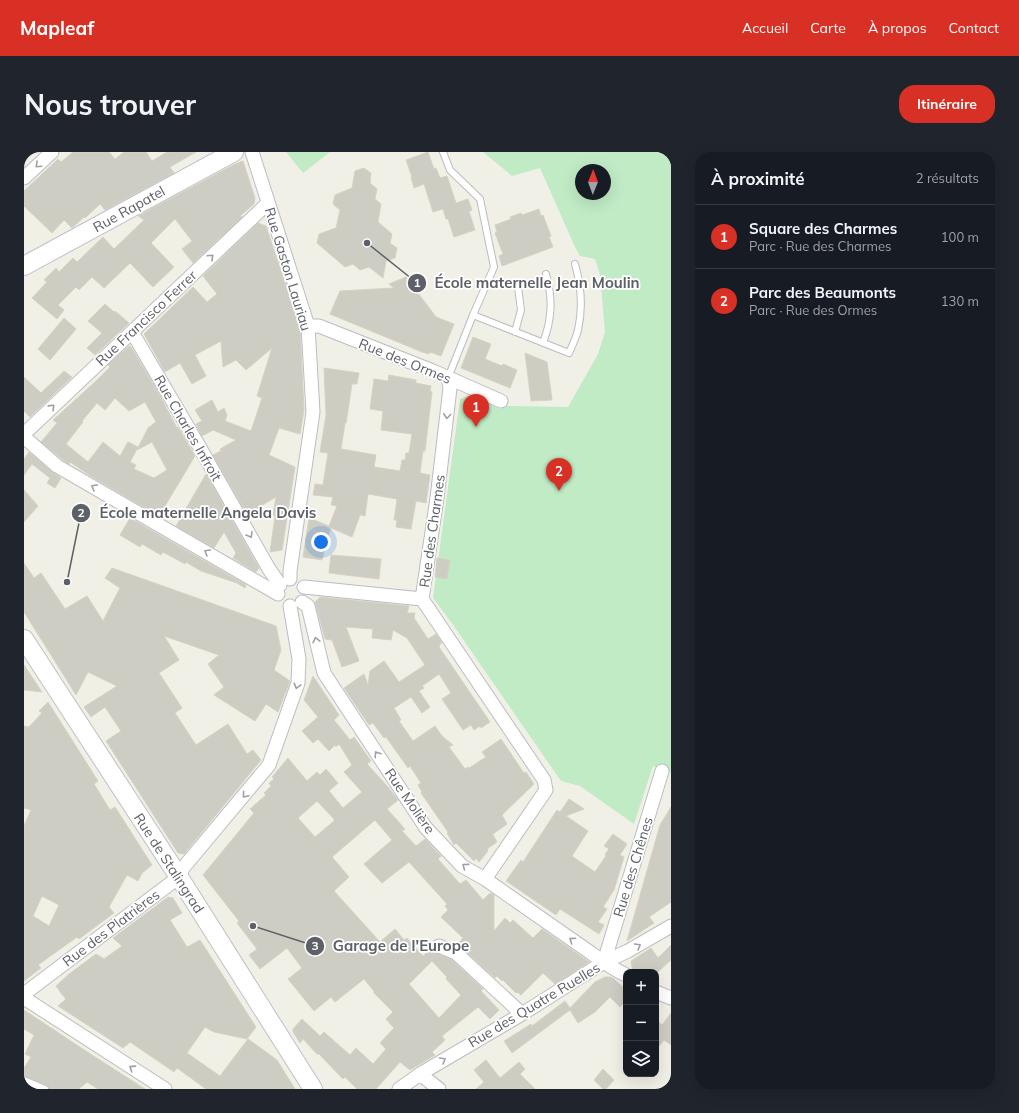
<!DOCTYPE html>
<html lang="fr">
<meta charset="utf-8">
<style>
body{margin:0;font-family:Mulish,sans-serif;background:#20242c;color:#f1f3f6}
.controls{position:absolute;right:12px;bottom:12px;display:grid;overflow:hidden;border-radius:8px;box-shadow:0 4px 16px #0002}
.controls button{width:36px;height:36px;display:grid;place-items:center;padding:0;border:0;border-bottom:1px solid #363941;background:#171b24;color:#f1f3f6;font:20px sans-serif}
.compass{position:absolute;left:551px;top:12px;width:36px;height:36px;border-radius:50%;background:#171b24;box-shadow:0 4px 16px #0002;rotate:1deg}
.you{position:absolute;left:297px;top:390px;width:14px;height:14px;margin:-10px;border:3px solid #fff;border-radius:50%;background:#1a73e8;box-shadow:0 0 0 6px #1a73e833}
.badge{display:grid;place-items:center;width:26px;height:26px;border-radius:50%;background:#d93025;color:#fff;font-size:13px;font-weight:700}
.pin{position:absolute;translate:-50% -33px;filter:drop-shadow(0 1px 2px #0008)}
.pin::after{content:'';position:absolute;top:21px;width:14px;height:12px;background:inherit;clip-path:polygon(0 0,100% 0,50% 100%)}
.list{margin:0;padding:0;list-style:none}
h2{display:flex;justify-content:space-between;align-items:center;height:52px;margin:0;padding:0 16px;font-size:17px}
h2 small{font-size:13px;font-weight:400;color:#9ea1a6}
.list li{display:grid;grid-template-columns:26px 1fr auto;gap:12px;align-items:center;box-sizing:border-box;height:64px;padding:0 16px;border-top:1px solid #363941}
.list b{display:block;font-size:15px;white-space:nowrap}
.list p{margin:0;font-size:13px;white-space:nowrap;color:#9ea1a6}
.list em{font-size:13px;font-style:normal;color:#9ea1a6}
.icon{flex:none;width:22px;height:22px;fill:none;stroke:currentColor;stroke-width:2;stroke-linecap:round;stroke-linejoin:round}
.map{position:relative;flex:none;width:647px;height:937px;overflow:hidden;border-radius:16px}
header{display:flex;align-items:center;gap:24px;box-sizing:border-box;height:56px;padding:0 20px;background:#d93025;color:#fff}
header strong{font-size:19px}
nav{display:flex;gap:22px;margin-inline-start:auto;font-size:14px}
.intro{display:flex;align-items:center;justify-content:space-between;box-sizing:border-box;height:96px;padding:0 24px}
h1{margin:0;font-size:28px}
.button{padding:10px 18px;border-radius:16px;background:#d93025;color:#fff;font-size:14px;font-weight:700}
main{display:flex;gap:24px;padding:0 24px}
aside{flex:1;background:#171b24;border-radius:16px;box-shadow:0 4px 16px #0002}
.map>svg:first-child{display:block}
.green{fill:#c0ebc5;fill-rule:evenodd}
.building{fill:#cecdc4;stroke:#d6d3c3;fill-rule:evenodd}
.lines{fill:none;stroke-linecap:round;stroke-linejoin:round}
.lane-casing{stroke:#babdc2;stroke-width:8}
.street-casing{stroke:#babdc2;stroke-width:15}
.secondary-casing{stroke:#bec0c8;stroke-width:20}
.lane{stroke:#fff;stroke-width:6}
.street{stroke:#fff;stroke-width:13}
.secondary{stroke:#fff;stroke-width:18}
.oneway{stroke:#9ea0a4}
.labels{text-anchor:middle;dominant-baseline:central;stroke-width:3.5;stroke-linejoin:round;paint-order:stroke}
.street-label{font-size:14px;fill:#5d6067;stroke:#fff}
.leader{fill:none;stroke:#5d6067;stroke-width:1.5}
.callout-dot{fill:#5d6067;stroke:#fff;stroke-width:1.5}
.mark-label{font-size:12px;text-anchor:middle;font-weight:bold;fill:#fff}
.callout-label{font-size:15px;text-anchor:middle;font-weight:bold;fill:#5d6067;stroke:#fff;stroke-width:3.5;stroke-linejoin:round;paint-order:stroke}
</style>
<header>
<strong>Mapleaf</strong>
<nav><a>Accueil</a><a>Carte</a><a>À propos</a><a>Contact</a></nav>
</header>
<div class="intro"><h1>Nous trouver</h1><a class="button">Itinéraire</a></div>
<main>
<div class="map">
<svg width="647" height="937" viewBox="0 0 647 937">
<rect width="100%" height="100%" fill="#f1f0e6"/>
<path class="green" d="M262,0H306L279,21Z
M459,0H647V620L629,614L610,672L556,634L537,629L427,470L409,446L436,247L444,244L477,257L483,254L544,255L574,202L581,180L576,123L571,107L556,104L551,95L516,16L488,24ZM557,18H581V42H557Z"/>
<path class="building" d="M49,0H85L91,7L100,0H122L128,9L143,0H172L146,15L150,21L81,58L76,52L61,66L60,65L48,76L40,68L28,81L0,54V39L34,7L37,10Z
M404,0L410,17L412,16L416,26L423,24L432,51L444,47L448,58L445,59L451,78L430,85L424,67H422L419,57L409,60L400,32L390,36L387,25H388L382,8Z
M219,9L231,46L230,52L216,64L218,65L169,111L158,97L168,89L151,67L127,91L150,115L129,135L106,111L80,136L68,125L55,138L52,135L34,153L40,158L33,167L8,146L23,130L20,128L32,116L35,120L49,106L53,110L79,85L90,97L120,68L114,64L209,13Z
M340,16L347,21L346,31L353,37L351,47L357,52L354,70L368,82L366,91L373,96L371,106L362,109L359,126L345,115L336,118L329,112L321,115L293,91L295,82L312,76L316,58L309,52L311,43L328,36L331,19Z
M515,57L517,64L519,63L527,84L525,85L529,95L478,114L475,104L479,102L471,81L473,80L471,73L487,67L486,65L497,61L498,63Z
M234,71L242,74L276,175L280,258L276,282L255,276L245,303L271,315L258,398L246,400L251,364L249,363L252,345L223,362L189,303L197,299L196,297L212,288L189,278L178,284L172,272L178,269L171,258L188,248L194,260L200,256L203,263L201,269L227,279L238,246L233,244L248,196L222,218L212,208L199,215L197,189L171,203L182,224L168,232L156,211L141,220L120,182L169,135L183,150L193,142L179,124Z
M382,125L412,165L430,172L417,204L406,200L405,202L398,200L306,162L316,139L370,136L365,132Z
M81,152L90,160L91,159L105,171L71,203L63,196L78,181L64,169Z
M40,166L52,177L26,208L14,197Z
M449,185L467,192L461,207L478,214L479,212L493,218L486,236L437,216Z
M105,194L107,195L134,240L153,276L154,275L171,304L135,364L65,323L46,310L45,312L38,307L17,290L33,271L29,268L72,229L86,215L84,213ZM91,246L105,259L121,250L132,270L124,276L113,298L128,290L143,318L130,326L110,317L112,313L106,310L114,295L104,290L96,304L79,290L64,310L42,292L59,270L58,269L73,251L81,258Z
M501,201L523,210L528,248L507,249Z
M300,216L335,221L333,232H328L322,271H321L317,297L352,303L350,315L376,319L378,308H381L382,301H385L388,282L357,278L359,259L346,257L350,227L364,229L365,223L392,228V231L407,234L406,239L408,240L401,299H399L396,321L406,323L402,351L392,349L387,377L372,375L373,368H370L373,347L344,342L341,364L336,363L328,385L307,376L303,387L298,408L279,405L285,366L305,374L313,354L307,353L309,345L289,343L291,332L299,333L304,301L296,300L302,263Z
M40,219L48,225L6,265L0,259V225L17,241Z
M5,300L28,320L37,326L31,336L23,331L26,326L8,312L0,323V307Z
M182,322L235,416L232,420L209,406L212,401L200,380L190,396L152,374Z
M0,338L14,354L0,370Z
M106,366L222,433L221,436L213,431L177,419L162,410L161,412L139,400L137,403L118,392L116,395L96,383Z
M307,403L357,407L355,427L305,421Z
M413,406L426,408L423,427L411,425Z
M0,411L10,426L17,421L41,457L63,444L79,469L96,436L81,426L88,416L252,474L257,498L250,518L266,529L254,560L242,552L231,569L190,543L200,535L184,512L195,503L140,484L155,508L135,521L158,556L151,561L172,593L204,572L223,602L229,598L237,608L160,702L154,701L82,589L97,579L81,555L67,565L60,555L93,534L64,520L52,543L0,460Z
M296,445L385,454L383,461H391L390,466L404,487L412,482L418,491L415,493L416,494L415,495L466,570L457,576L456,574L450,578L447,573L439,578L418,547L427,541L415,522L398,534L400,536L395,539L406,555L398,561L387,545L370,556L377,568L375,569L389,589L411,574L418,584L429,593L425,595L441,617L444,615L445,616L462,605L458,600L477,587L500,621L502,620L510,632L478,663L483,672L469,682V683L473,690L463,697L464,699L455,710L452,706L450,709L432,691L430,693L423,681L424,680L397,641L398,640L394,633L397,631L386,614L384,616L362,585L360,586L349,571L345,573L320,536L340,522L344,533L346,519L360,509L375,530L401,513L383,486L369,478L367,488L348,486L349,477L322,475L335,509L318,515L308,488L301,487L291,450Z
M0,513L18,540L0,538Z
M289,524L315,563L310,568L326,588L330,585L347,609L343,612L364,635L374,648L363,657L381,677L378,679L392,694L401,687L417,704L414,707L436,732L442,728L459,748L466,741L470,743V779L481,766L486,771L489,768L509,786L518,777L565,810L531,832L519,821L497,843L493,840L492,841L479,828L478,829L473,824L471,826L437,795L433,793L439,786L417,765L424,758L421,754L423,752L385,710L358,731L340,712L368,688L351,668L308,705L325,725L310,739L356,790L371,777L380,788L383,786L399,804L408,796L409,799L412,801L428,808L459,837L457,839L475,858L466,867L454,855L418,884L421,888L408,900L411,903L386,918L376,910L352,937H333L321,925L319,927L295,902H293L279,887L276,891L269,880V877L278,867L296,884L300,880L326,903L332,896L349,912L362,897L356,891L370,876L362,867L369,860L350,841V839L340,827L311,850L307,845L290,859L264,827L278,816L263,796L236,817L225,803L233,797L213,771L215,769L179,723L230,661L226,657L242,643L240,641L247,634L245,631L250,627L248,625L264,606L283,629L293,620L296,623L302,617L314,631L305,639L319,656L338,640L320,620L328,613L315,592L312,595L311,593L305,599L294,587L289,591L278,579L294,565L280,548ZM293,649L310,667V669L291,685L274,666ZM408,809L423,825L422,827L437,843L415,866L385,832Z
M24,550L74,629L70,632L86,658L91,655L128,713L118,721L114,729L103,723L85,755L90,761L55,787L53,785L14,813L17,816L0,829V674L7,658L0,656V574L5,575L18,561L15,559ZM18,744L35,753L25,774L9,764Z
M545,647L560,657L542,664L564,679L548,704L571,720L582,704L581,702L585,697L580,694L589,682L603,692L596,703L600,705L590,738L579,755L583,757L574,770L580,773L575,782L536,757L532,763L482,729L497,708L499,710L533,658L536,660Z
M647,655V750L625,765L630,771L603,789L636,673Z
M144,745L149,746L158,761L146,768L163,795L176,788L232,875L223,887L190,880L181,875L163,901L196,924L224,887L253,908L271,937H182L153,916L150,920L106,890L99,896L34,854L42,847L35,839H36L32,834L45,822L72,802L80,807L98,794L89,786Z
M647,793V808L634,820H609L607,809L627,796L634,806Z
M581,825H586L589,826L602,838V849L596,855L586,845L571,860L554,871L546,858L488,901L480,889L507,872L508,874L541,849L546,856L571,830Z
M0,858L65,901L121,937H74L63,930L55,937H25L23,933L0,924V916L7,905L1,902L10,883L0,877Z
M647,861V893L640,888L632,898V868L638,873Z
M462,908L476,926L495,910L501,917L496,922L511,937H452L460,930L450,918Z
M579,917L590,928L582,937H579L570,928Z"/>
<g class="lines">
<g class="lane-casing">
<path id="lane" d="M419,0L426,18L456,47L470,115L449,163L424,226
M449,163L545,201C548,194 552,186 554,178C559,156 557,133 551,112
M491,180L497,158L494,135
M519,191C528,167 529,147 522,122
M0,928L21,937"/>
</g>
<g class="street-casing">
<path id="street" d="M228,0L284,174L289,260L266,419V427
M0,26L28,0
M284,174H295L409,219L477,249
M108,180L175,294L245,417L256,433
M424,226L426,236L413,346L398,447L520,628L522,638L461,727
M0,282L244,51
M0,285L33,314L254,442
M280,435L398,447
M278,450L284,454L300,521L402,676L438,714L461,727L567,801C579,810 589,817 602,823
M415,794L432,801L498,862
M580,810L638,619
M632,840L647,846
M0,842L155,725L159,716L245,613L274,531L275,507L266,454
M0,846L141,937
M396,922L415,937
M375,937L396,922L498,862L580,810L604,799L647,774"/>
</g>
<g class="secondary-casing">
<path id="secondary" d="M0,114L210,0
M0,487L155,725L289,937"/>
</g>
<use href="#lane" class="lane"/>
<use href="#street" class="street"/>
<use href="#secondary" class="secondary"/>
</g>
<defs><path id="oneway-chevron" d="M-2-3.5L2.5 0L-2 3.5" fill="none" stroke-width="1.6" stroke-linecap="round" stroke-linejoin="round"/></defs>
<g class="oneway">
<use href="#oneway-chevron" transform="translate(14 13) rotate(137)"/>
<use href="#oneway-chevron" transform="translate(187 105) rotate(-43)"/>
<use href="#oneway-chevron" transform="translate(28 255) rotate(-44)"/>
<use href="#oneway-chevron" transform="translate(423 264) rotate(97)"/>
<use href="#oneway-chevron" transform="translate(70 335) rotate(-150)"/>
<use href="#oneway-chevron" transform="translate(226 383) rotate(60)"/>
<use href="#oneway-chevron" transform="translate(183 400) rotate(-150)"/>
<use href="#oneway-chevron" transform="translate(292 488) rotate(-104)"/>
<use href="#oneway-chevron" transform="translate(273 534) rotate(105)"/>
<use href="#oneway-chevron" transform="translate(353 602) rotate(-123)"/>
<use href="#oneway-chevron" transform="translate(221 643) rotate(130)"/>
<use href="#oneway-chevron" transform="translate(441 714) rotate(-143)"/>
<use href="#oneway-chevron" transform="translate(548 788) rotate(-146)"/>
<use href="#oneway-chevron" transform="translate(614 794) rotate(-31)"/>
<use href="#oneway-chevron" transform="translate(419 908) rotate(-31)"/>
<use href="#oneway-chevron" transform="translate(108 916) rotate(-147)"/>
</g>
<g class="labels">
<g class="street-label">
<text transform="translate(105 57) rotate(-29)">Rue Rapatel</text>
<text transform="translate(264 117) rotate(73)">Rue Gaston Lauriau</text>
<text transform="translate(122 166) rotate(-43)">Rue Francisco Ferrer</text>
<text transform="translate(381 209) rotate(22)">Rue des Ormes</text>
<text transform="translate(164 276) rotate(60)">Rue Charles Infroit</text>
<text transform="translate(408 379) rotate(-82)">Rue des Charmes</text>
<text transform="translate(386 649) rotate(55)">Rue Molière</text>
<text transform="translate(145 711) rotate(57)">Rue de Stalingrad</text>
<text transform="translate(609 715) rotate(-73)">Rue des Chênes</text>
<text transform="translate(87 776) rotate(-37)">Rue des Platrières</text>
<text transform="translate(510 853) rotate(-31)">Rue des Quatre Ruelles</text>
</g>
</g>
<path class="leader" d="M343 91L393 131M43 430L57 361M229 774L291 794"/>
<g class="callout-dot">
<circle cx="343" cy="91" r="4"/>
<circle cx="43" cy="430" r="4"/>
<circle cx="229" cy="774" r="4"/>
<circle cx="393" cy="131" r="10"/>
<circle cx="57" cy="361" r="10"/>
<circle cx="291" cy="794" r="10"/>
</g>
<g class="mark-label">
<text x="393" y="135">1</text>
<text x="57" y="365">2</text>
<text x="291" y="798">3</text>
</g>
<g class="callout-label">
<text x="513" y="136">École maternelle Jean Moulin</text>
<text x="184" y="366">École maternelle Angela Davis</text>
<text x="377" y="799">Garage de l'Europe</text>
</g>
</svg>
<div class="controls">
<button>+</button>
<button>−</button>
<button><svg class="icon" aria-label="layers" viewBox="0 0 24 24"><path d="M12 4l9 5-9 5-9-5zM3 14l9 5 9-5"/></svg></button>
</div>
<svg class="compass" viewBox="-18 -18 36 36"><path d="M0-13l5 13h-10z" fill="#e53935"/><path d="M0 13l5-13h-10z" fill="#9ea1a6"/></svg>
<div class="you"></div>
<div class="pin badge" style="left:452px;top:275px">1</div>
<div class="pin badge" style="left:535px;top:339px">2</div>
</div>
<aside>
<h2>À proximité<small>2 résultats</small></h2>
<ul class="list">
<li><span class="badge">1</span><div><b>Square des Charmes</b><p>Parc · Rue des Charmes</p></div><em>100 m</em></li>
<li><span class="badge">2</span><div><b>Parc des Beaumonts</b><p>Parc · Rue des Ormes</p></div><em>130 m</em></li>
</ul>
</aside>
</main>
